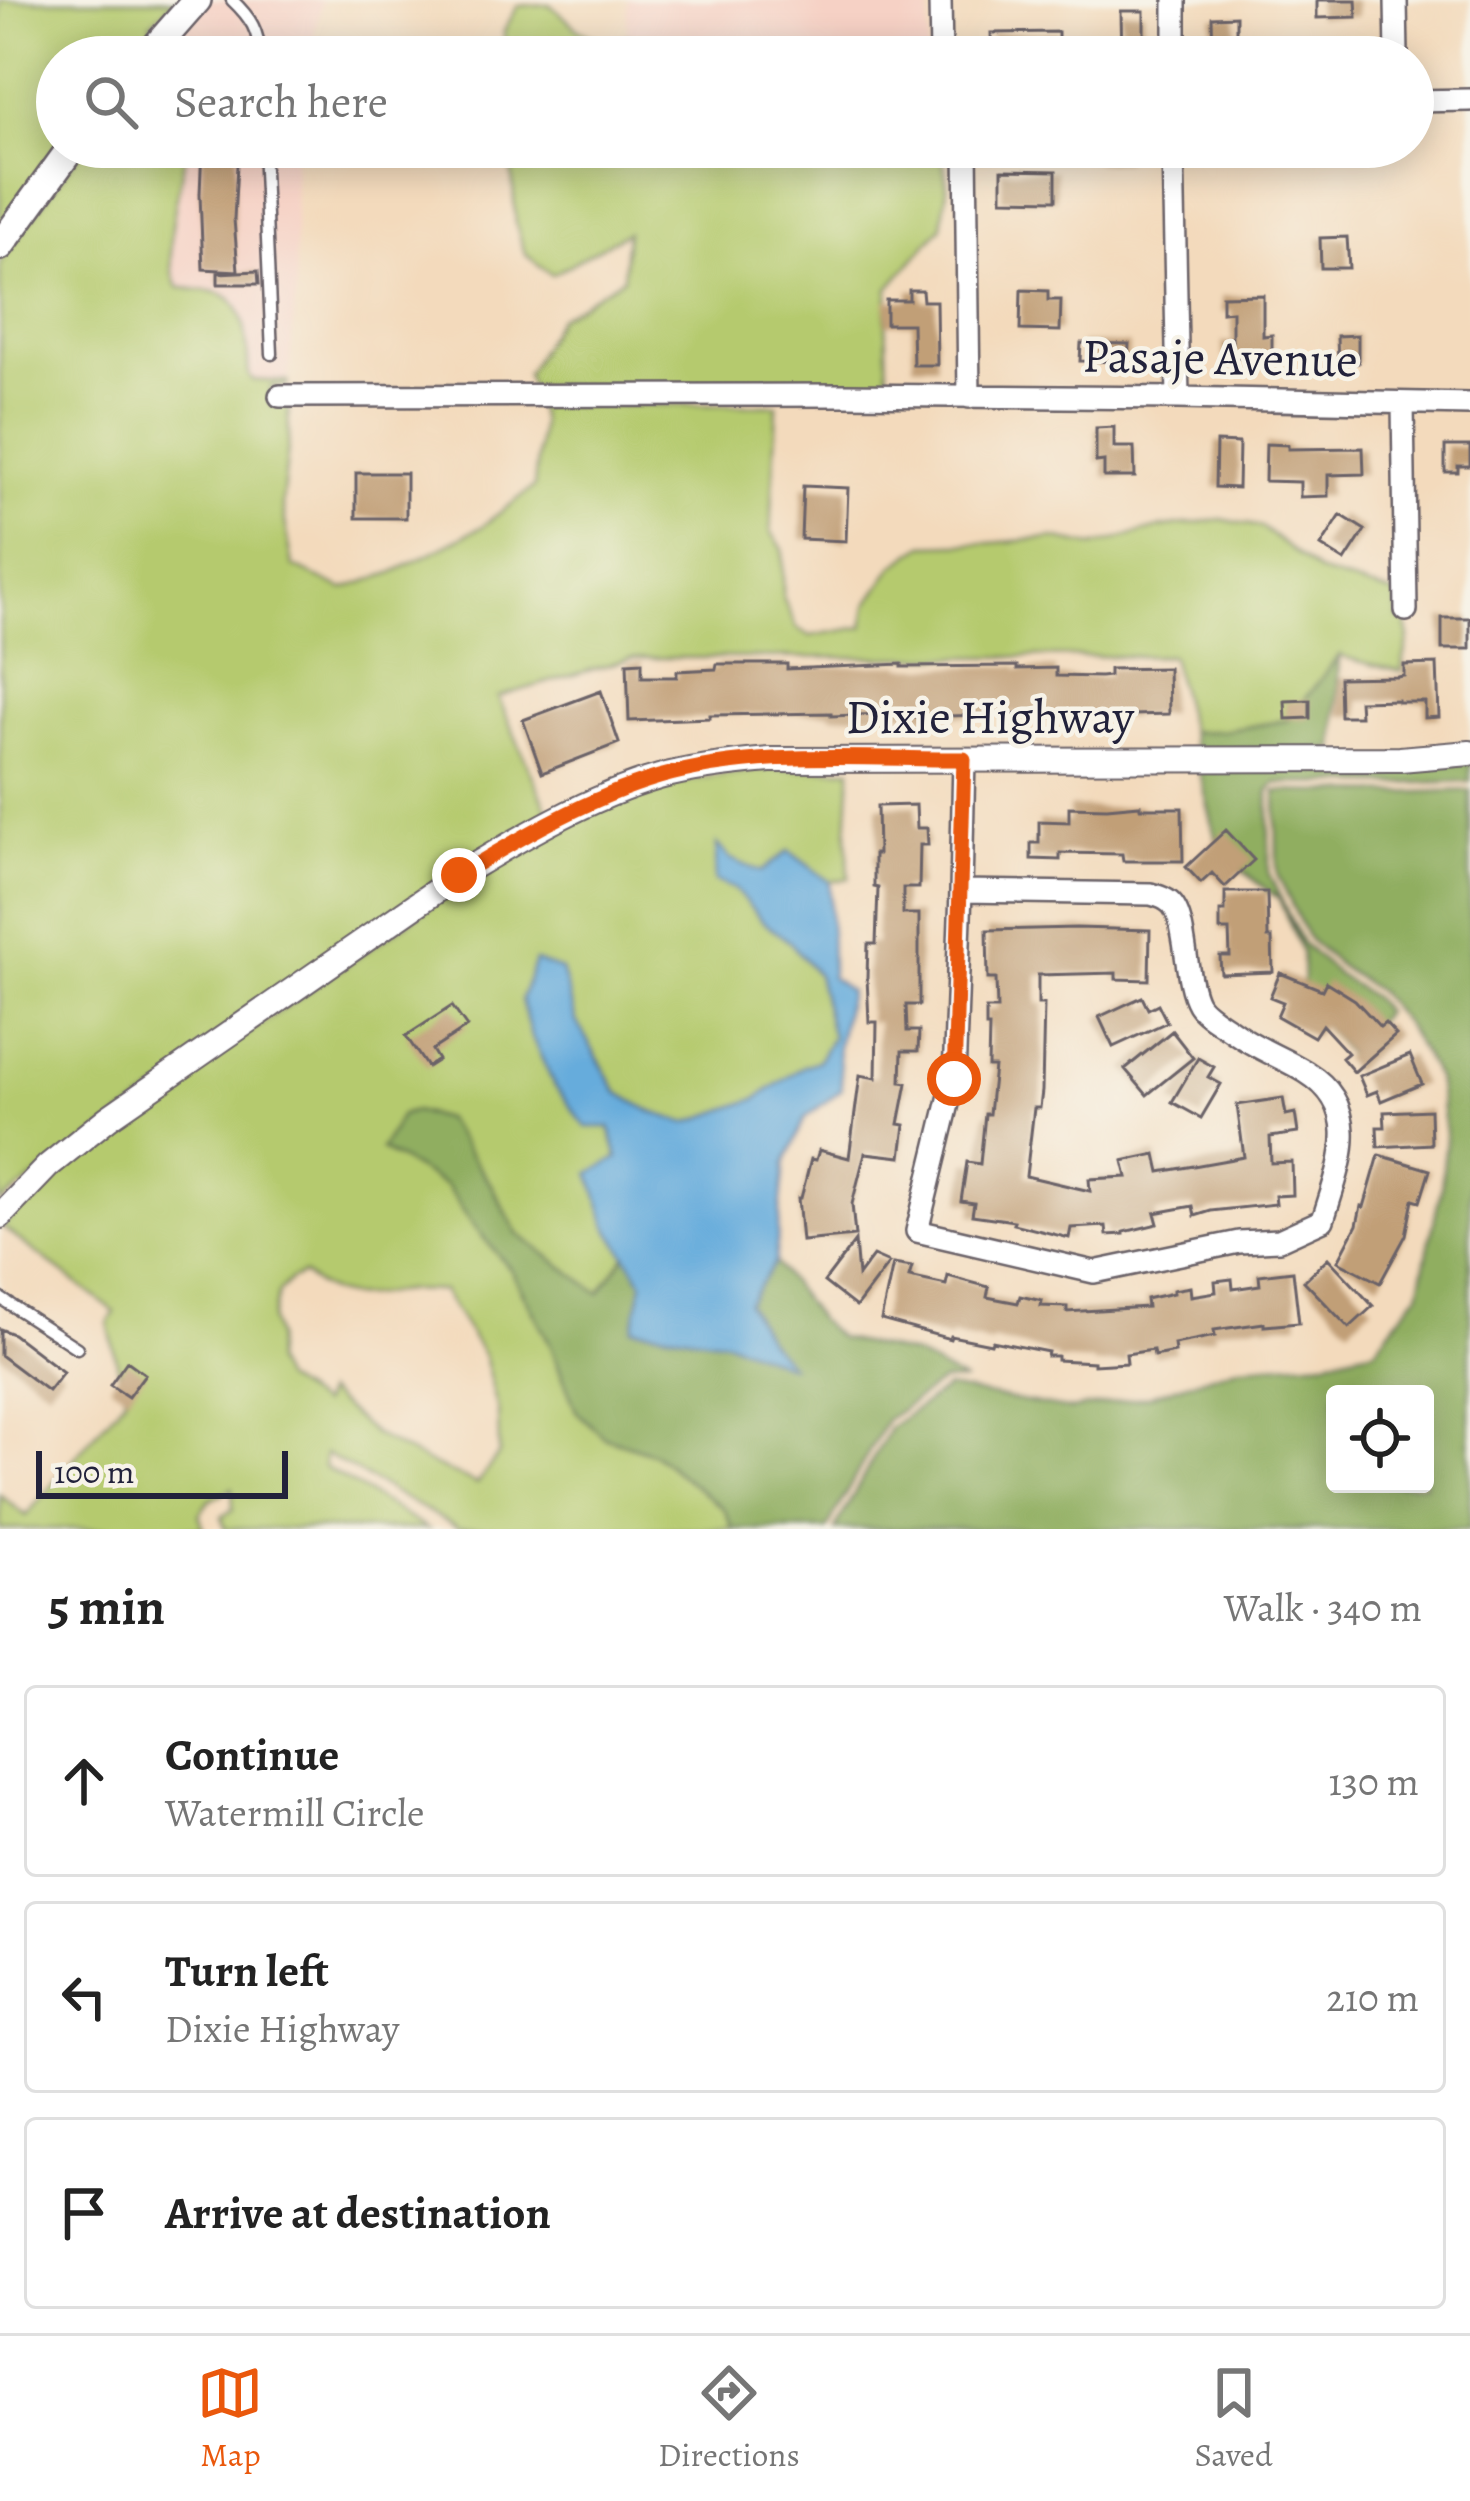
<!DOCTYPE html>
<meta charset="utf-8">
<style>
body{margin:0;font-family:Alegreya,serif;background:#f6f6f6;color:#222}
.controls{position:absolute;right:36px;bottom:36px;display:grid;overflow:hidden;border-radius:12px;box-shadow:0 6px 30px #0003}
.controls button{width:108px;height:108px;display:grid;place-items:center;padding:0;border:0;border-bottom:3px solid #e0e0e0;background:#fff;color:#222;font:60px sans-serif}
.scale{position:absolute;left:36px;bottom:30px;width:252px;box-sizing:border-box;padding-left:12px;border:6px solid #22223b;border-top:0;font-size:33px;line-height:42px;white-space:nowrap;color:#22223b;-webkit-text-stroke:9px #f7f3e8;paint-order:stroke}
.stop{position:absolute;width:36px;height:36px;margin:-27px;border:9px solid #ea580c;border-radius:50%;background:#fff}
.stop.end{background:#ea580c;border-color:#fff;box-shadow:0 3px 12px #0008}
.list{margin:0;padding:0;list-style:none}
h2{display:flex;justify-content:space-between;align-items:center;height:156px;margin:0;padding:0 48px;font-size:51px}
h2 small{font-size:39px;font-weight:400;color:#767676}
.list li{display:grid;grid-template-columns:78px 1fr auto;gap:36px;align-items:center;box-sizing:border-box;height:192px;margin:0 24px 24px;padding:0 24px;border:3px solid #e0e0e0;border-radius:12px}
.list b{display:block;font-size:45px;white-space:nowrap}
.list p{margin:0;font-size:39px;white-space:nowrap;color:#767676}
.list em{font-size:39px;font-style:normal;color:#767676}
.icon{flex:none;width:66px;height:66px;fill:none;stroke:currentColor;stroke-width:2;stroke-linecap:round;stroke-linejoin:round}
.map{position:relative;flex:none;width:1470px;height:1529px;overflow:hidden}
.search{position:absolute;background:#fff;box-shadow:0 6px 30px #0003;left:36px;right:36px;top:36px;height:132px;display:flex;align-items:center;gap:30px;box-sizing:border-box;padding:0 42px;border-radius:66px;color:#767676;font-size:45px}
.sheet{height:804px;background:#fff}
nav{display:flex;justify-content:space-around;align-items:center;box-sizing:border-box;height:168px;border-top:3px solid #e0e0e0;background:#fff;font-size:33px;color:#767676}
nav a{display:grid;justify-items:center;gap:6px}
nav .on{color:#ea580c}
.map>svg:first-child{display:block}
.built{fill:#f6d1c5}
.green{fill:#b5ca6e;stroke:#6c7654;stroke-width:3;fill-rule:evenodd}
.forest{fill:#90ae61;stroke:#59684e;stroke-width:3;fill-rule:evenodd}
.water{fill:#66acdc;stroke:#44678c;stroke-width:3}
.building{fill:#c19f77}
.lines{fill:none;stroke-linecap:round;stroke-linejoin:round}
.service-casing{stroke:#6b6268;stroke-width:15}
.minor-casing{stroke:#6b6268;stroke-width:26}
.tertiary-casing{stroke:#6b6268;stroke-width:28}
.secondary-casing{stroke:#6b6268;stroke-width:32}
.service{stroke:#fff;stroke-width:10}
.minor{stroke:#fff;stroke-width:21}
.tertiary{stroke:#fff;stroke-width:24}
.secondary{stroke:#fff;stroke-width:27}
.route{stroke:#ea580c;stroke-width:15}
.labels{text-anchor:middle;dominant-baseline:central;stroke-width:9;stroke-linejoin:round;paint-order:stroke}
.street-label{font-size:48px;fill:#22223b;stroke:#f7f3e8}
</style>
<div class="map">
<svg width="1470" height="1529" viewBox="0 0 1470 1529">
<rect width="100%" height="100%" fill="#f7f3e8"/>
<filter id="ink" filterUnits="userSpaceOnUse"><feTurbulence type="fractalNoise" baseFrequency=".00833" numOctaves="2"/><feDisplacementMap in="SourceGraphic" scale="24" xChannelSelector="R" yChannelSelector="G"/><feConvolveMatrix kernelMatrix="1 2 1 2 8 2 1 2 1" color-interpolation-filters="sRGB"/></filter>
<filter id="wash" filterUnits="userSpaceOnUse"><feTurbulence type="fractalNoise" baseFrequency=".004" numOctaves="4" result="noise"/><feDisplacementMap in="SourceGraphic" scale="48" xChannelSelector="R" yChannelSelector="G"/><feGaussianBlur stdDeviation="2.7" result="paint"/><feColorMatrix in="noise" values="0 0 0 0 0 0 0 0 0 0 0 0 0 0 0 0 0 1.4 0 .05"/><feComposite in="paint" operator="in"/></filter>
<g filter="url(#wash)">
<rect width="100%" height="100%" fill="#f3dabc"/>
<path class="built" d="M209,0H322L309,57H198L173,40Z
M628,0H929L928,57H648L627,35Z
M187,147H294L296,295L288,382L252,380L196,291L178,287L173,276L171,244Z"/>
<path class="green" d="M0,0H176L150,24L158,30L135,57H57V147L0,230Z
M549,4L578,29L606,43L629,36L648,57H505L504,31L518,6Z
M84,147H187C180,186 160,251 178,287C191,290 207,289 219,293C250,302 246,349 249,375L252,380L288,382V386L271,387V405L288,406L289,438L282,504L293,566L343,589L392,573L481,527L534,487L541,422L536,405H777L771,532L783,549V598L797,628L810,636L863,627L867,605L894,566L924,545L991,543L1053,538L1093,546L1159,528L1221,519L1261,527L1320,573L1397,595L1398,619L1405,620L1409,638L1401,672L1339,656L1288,720L1223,731L1190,732L1171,656L631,658L498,697L549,813L0,1203V262Z
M510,147H941L947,187L942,226L889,288L886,318L888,381L778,385L530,386L526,375L558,318L623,278L627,232L552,275L525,254L516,224Z
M770,769H851L847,834L849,878L830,882L789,851L761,872L729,858L719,845L735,889L762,921L791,943L817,975L832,1037L818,1061L804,1066L756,1099L687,1123L652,1112L618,1092L576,1021L561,970L535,962L521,999L530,1033L554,1085L609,1127L618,1158L608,1227L626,1255L600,1294L518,1234L490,1183L382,1149L446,1186L473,1225L511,1270L550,1343L562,1376L604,1437L653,1453L725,1509L733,1529H459L325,1454L324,1467L427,1529H225L222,1517L233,1509L232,1488L209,1501L199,1514L204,1529H0V1495L26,1516L125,1398L108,1323L115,1312L2,1227L53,1174L113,1127L463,884C526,845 594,804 667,786C701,777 735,773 770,769ZM303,1274C340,1305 361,1297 403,1291C416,1289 429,1291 442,1291L484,1356L498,1410L499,1454L477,1484L428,1463L374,1434L325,1392L321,1405L282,1380L273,1363L275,1337L271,1320L279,1292L291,1279Z"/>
<path class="forest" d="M1339,656L1335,749H1194L1190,732L1223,731L1288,720Z
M1470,763V781L1391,784L1276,783L1269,791V874L1302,943L1337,974L1372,997L1384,1012L1350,1056L1303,1002L1302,953L1279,899L1220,854L1199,769Z
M1470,790V1529H835L890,1427L947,1388L1071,1410L1148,1396L1240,1366L1326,1360L1375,1349L1419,1292L1441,1189L1446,1139L1437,1078L1405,1024L1377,991L1341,967L1308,939L1277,874L1276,791L1391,793ZM1425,1394V1484H1335V1394Z
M414,1111L445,1119L490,1183L518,1234L599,1293L626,1255L643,1282L633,1328L727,1341L788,1364L768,1340L747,1303L775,1262L818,1320L839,1338L914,1355L965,1382L943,1381L886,1420L827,1529H733L724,1509L653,1453L604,1437L576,1411L550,1343L511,1270L473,1225L446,1186L381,1149L401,1115Z"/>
<path class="water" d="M717,844L729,858L761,872L789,851L830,882L831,977L849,991L838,1046L842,1089L805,1118L785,1164L775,1262L747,1303L768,1340L791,1366L727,1341L633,1328L643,1282L608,1227L590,1173L618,1158L610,1127H586L554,1085L530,1033L521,999L535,961L561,970L576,1021L617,1092L652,1112L687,1123L756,1099L804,1066L818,1061L832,1037L817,974L791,943L762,921L735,889L715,881Z"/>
<g id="blocks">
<path class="building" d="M1317,0H1356L1357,17L1317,18Z
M1121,11H1144V41H1136L1137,57H1122Z
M1236,16V55L1213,56L1212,17Z
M1058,32V57H992L991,33Z
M202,147H238L234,219L238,271L203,269L200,194Z
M1094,147H1126V162L1095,163Z
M1002,170L1056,171V200L1002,199Z
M1347,237L1349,268H1321L1320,238Z
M258,271L259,284H218V273Z
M909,290H922L923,301H936L937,365H913L912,324H886V300H909Z
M1021,290L1048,291V300H1061L1060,331L1020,330Z
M1263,295V336L1272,335V357L1223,358L1222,342H1232V311L1222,312V296Z
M1358,335V363L1338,364L1337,336Z
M1081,343L1129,344L1128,362L1080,361Z
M1114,427V447H1134L1135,477H1104V461L1096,462V428Z
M1216,442L1239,443L1238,488L1215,487Z
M1266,444L1288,445V449L1363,448L1364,474L1328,475V496L1300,497V482L1265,481Z
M1445,446H1470V466H1458V472H1445Z
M356,473H406V518H356Z
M803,486L848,488L846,541L801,539Z
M1341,515L1365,530L1345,561L1321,546Z
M1442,618H1470V649H1442Z
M642,662V677H677V671L716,669L717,664H787V669L902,664V667L1017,666V669L1056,668V676L1100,677L1109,676V669L1168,668L1169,714L1132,715V718L1056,713V717H1023V714L908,717V713L831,716V713L710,715V718L629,721L627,663Z
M1437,664L1439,717L1425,718V702H1398V700L1359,701L1360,716H1340L1339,678L1397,677L1404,676V665Z
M601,691L619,743L542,773L523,720Z
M1310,700V718L1286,719L1285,701Z
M916,805L917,828H927L928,845H920L919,888H903V914H919V1005H906L907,1031H919L918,1051H902L901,1082L907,1083L899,1124L905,1125L901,1157L865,1153L852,1204L855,1236L802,1241L798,1198H801L811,1159L816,1160L819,1150L849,1158L860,1075L876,1078L877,1022H869L867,977L868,944H876L878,888L874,887V854H878L877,806Z
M1140,805V808H1182L1183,861H1123L1122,854L1060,853V860L1031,859V843H1039V821L1069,822V807L1107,808Z
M1226,830L1254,860L1225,887L1212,873L1201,883L1186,867Z
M1225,892H1267L1268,938H1272L1273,972L1221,974L1220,956H1230L1229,930H1220V911H1225Z
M1076,928L1150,930L1149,980L1116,979V973L1038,975V1004H1044L1042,1091L1040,1108H1034L1026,1176L1090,1191L1089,1179L1127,1177L1123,1161L1156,1154L1160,1172L1244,1157L1237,1105L1283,1098L1286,1115L1295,1113L1298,1133L1270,1137L1271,1163L1292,1162L1293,1195L1275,1196L1276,1204L1211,1211L1195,1216L1193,1206L1155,1213L1158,1224L1124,1232V1234L1107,1235L1106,1226L1071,1228L1069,1238L1013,1224L1014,1221L972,1215L974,1203L961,1201L967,1162L980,1164L985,1114H989L994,1067H988L989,1027H986V1009H997L996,979H988L987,930Z
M1280,973L1322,990L1326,982L1355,1000L1380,1027L1385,1023L1396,1035L1354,1072L1342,1058L1348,1053L1322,1025L1314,1037L1277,1016L1283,1002L1270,997Z
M1142,997L1148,1009L1158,1004L1167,1022L1113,1047L1099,1017Z
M452,1006L467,1027L432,1050L438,1060L427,1067L406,1036Z
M1172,1031L1193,1058L1147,1095L1125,1069Z
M1410,1055L1422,1084L1381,1101L1377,1091L1367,1095L1359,1076Z
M1198,1058L1214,1067L1208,1077L1221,1084L1201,1118L1172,1102Z
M1430,1110L1431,1144L1378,1147L1377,1127H1385L1384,1112Z
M1379,1155L1430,1170L1420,1202L1413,1200L1406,1235L1380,1283L1338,1261L1357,1225L1361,1206L1364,1207Z
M855,1241L858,1276L873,1256L889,1263L856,1307L824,1282Z
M1328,1258L1373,1306L1349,1328L1304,1281Z
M893,1264L912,1267L909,1277L946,1285L948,1276L989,1287L987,1297L1018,1303L1020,1296L1042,1301L1041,1306L1067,1307V1312L1147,1307L1146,1299L1173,1293V1290L1190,1287L1191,1296L1216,1292L1215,1281L1232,1279L1233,1289L1260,1285L1259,1275L1293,1271L1299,1323L1264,1326V1323L1214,1330L1215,1336L1174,1344L1175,1352L1154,1356L1153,1350L1126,1354L1127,1363L1094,1365V1362L1057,1360V1356H1047L1048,1352L992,1341L991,1344L951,1336L950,1339L881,1320Z
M0,1329L13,1334L63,1372L48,1391L0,1355Z
M127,1361L145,1374L128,1397L110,1385Z"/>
</g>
</g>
<g filter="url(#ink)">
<use href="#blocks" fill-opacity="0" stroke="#6b6268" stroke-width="3"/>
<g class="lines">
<g class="service-casing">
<path id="service" d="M232,0C251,18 259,31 260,57
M263,147L272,354
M0,1298L77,1348"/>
</g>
<g class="minor-casing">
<path id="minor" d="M940,0L941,57
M1175,0V57
M1396,0L1397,57
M1413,101L1470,100
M966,147L969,397
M1173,147L1178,398
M280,396L843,395L1178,398L1470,404
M1403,403L1406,610
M961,891L1151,894C1157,896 1163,897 1168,901C1188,913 1183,978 1198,1004C1205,1015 1223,1024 1234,1032C1257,1049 1282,1057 1306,1072C1366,1109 1339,1167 1323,1220L1279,1240L1239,1242L1094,1272L917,1231L954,1079Z
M961,891L964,759"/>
</g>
<g class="tertiary-casing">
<path id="tertiary" d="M0,1216L48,1166L108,1118L459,875C520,838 589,797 659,777C695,767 733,763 770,760L1400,759L1470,753"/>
</g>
<g class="secondary-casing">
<path id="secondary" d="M147,57L197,0
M0,246L72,147"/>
</g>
<use href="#service" class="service"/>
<use href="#minor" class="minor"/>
<use href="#tertiary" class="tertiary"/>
<use href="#secondary" class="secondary"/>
</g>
</g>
<g class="lines" filter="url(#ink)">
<path class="route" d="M459,875C521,837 588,798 659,777C756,749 863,759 964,759L954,1079"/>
</g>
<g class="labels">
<g class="street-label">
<text transform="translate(1220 358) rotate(1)">Pasaje Avenue</text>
<text x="990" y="717">Dixie Highway</text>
</g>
</g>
</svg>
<div class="controls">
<button><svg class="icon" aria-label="locate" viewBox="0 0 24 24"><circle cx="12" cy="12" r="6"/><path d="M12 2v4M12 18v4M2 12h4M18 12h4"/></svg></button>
</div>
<div class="scale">100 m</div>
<div class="stop" style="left:954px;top:1079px"></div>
<div class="stop end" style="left:459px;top:875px"></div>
<div class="search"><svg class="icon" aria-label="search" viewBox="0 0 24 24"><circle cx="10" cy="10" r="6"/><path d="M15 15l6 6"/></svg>Search here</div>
</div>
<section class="sheet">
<h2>5 min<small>Walk · 340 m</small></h2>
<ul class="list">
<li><svg class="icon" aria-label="ahead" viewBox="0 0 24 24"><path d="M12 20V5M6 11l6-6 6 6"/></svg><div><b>Continue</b><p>Watermill Circle</p></div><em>130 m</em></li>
<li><svg class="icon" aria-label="left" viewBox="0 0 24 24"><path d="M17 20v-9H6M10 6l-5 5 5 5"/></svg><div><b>Turn left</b><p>Dixie Highway</p></div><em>210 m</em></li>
<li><svg class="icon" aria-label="arrive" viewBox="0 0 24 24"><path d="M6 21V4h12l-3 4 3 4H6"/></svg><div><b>Arrive at destination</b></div></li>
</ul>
</section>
<nav>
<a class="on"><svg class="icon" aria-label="map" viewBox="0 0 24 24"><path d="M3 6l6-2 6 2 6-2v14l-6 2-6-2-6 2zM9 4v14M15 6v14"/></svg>Map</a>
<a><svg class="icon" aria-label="directions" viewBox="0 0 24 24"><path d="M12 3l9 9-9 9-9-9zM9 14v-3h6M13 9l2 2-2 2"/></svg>Directions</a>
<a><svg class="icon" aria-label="saved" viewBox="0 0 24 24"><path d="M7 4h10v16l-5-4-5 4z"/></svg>Saved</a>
</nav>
